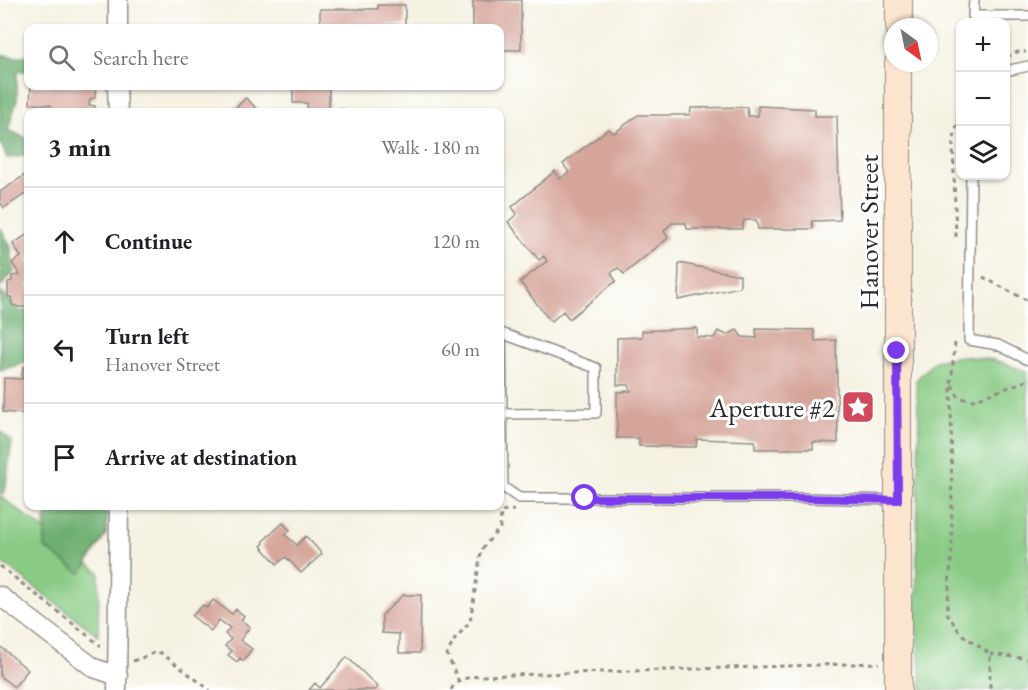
<!DOCTYPE html>
<meta charset="utf-8">
<style>
body{margin:0;font-family:"EB Garamond",serif;background:#f2f2f2;color:#202124}
.controls{position:absolute;right:18px;top:18px;display:grid;overflow:hidden;border-radius:12px;box-shadow:0 2px 4px #0004}
.controls button{width:54px;height:54px;display:grid;place-items:center;padding:0;border:0;border-bottom:2px solid #e0e0e0;background:#fff;color:#202124;font:30px sans-serif}
.compass{position:absolute;left:884px;top:18px;width:54px;height:54px;border-radius:50%;background:#fff;box-shadow:0 2px 4px #0004;rotate:147deg}
.stop{position:absolute;width:18px;height:18px;margin:-14px;border:4px solid #7c3aed;border-radius:50%;background:#fff}
.stop.end{background:#7c3aed;border-color:#fff;box-shadow:0 2px 6px #0008}
.list{margin:0;padding:0;list-style:none}
h2{display:flex;justify-content:space-between;align-items:center;height:78px;margin:0;padding:0 24px;font-size:26px}
h2 small{font-size:20px;font-weight:400;color:#757577}
.list li{display:grid;grid-template-columns:39px 1fr auto;gap:18px;align-items:center;box-sizing:border-box;height:108px;padding:0 24px;border-top:2px solid #e0e0e0}
.list b{display:block;font-size:22px;white-space:nowrap}
.list p{margin:0;font-size:20px;white-space:nowrap;color:#757577}
.list em{font-size:20px;font-style:normal;color:#757577}
.icon{flex:none;width:33px;height:33px;fill:none;stroke:currentColor;stroke-width:2;stroke-linecap:round;stroke-linejoin:round}
.map{position:relative;flex:none;width:1028px;height:690px;overflow:hidden}
.search{position:absolute;background:#fff;box-shadow:0 2px 4px #0004;left:24px;top:24px;width:480px;height:66px;display:flex;align-items:center;gap:15px;box-sizing:border-box;padding:0 21px;border-radius:12px;color:#757577;font-size:22px}
.panel{position:absolute;background:#fff;box-shadow:0 2px 4px #0004;left:24px;top:108px;width:480px;height:402px;border-radius:12px}
.map>svg:first-child{display:block}
.green{fill:#89cb84;stroke:#5a7b58;stroke-width:1.5}
.forest{fill:#6eaf72;stroke:#4c6d4e;stroke-width:1.5}
.building{fill:#d6a59a}
.lines{fill:none;stroke-linecap:round;stroke-linejoin:round}
.lane-casing{stroke:#908e86;stroke-width:12}
.street-casing{stroke:#908e86;stroke-width:21}
.secondary-casing{stroke:#908e86;stroke-width:28}
.path{stroke:#908e86;stroke-width:3;stroke-dasharray:4.5 4.5;stroke-linecap:butt}
.lane{stroke:#fff;stroke-width:9}
.street{stroke:#fff;stroke-width:18}
.secondary{stroke:#fce5cf;stroke-width:26}
.route{stroke:#7c3aed;stroke-width:8}
.labels{text-anchor:middle;dominant-baseline:central;stroke-width:6;stroke-linejoin:round;paint-order:stroke}
.street-label{font-size:27px;fill:#2b2b2b;stroke:#fff}
.poi-label{font-size:27px;fill:#2b2b2b;stroke:#fff;text-anchor:end}
</style>
<div class="map">
<svg width="1028" height="690" viewBox="0 0 1028 690">
<rect width="100%" height="100%" fill="#fff"/>
<filter id="ink" filterUnits="userSpaceOnUse"><feTurbulence type="fractalNoise" baseFrequency=".0167" numOctaves="2"/><feDisplacementMap in="SourceGraphic" scale="12" xChannelSelector="R" yChannelSelector="G"/><feConvolveMatrix kernelMatrix="1 2 1 2 8 2 1 2 1" color-interpolation-filters="sRGB"/></filter>
<filter id="wash" filterUnits="userSpaceOnUse"><feTurbulence type="fractalNoise" baseFrequency=".008" numOctaves="4" result="noise"/><feDisplacementMap in="SourceGraphic" scale="24" xChannelSelector="R" yChannelSelector="G"/><feGaussianBlur stdDeviation="1.35" result="paint"/><feColorMatrix in="noise" values="0 0 0 0 0 0 0 0 0 0 0 0 0 0 0 0 0 1.4 0 .05"/><feComposite in="paint" operator="in"/></filter>
<g filter="url(#wash)">
<rect width="100%" height="100%" fill="#f5f2e2"/>
<path class="green" d="M961,356L994,360L1028,372V690H922L916,626L919,422L916,380L935,361Z
M0,496L99,572L98,635L0,561Z"/>
<path class="forest" d="M0,54L15,57L28,55V71L17,72V100L8,130L26,138L24,156L7,158L0,142Z
M0,227L11,247L14,272L1,286Z
M0,291L20,311L28,310V361L0,371Z
M0,431L12,441L5,492L0,494Z
M49,506H108L106,534L81,574L45,548V522Z"/>
<g id="blocks">
<path class="building" d="M473,0H521V50H500V28H473Z
M378,5H405V25H381V28H320V9H378Z
M31,86H96L95,98L90,99L89,105L95,106V112H51V105L30,104Z
M293,86H329V109H345V112H307V103H293Z
M246,98L260,112H231Z
M758,106L815,109V116H837L840,220L812,221L813,229H758L756,220H744L742,229H687L686,223H672L664,231L668,238L624,274L618,268L611,273L616,281L569,319L563,311L551,322L520,282L547,261L544,256L539,260L508,222L517,214L512,207L555,171L560,179L569,172L563,164L608,129L614,133L638,115H690L691,108L747,107L748,116H758Z
M28,173V192L4,208L0,201V192Z
M28,234V307H19L12,305L11,297H8V282L12,281V276L20,275L12,263L21,257L13,244Z
M679,263L740,275V287L678,300Z
M697,328V337L714,338L718,331L727,335L737,330L742,337L757,338L756,329L814,330L815,341L836,340L838,443L813,442V449H755V441L697,439L696,447L639,446V438H617V392L631,391L629,385H617V338L642,337V331Z
M23,367H28V414L3,412L4,378L22,379Z
M283,523L290,530L285,535L297,545L306,536L322,554L301,573L286,557L277,564L261,546L264,543L263,541Z
M403,595H421L420,653H399V634L382,633V615Z
M213,600L232,614L236,609L244,616L241,620L250,627L240,640L252,649L243,661L240,658L237,662L228,655L232,651L225,646L231,639L225,634L230,628L219,620L211,631L192,616L203,605L207,608Z
M0,646L28,670L14,687L0,676Z
M347,657L378,687L375,690H309L315,683L320,688Z"/>
</g>
</g>
<g filter="url(#ink)">
<use href="#blocks" fill-opacity="0" stroke="#908e86" stroke-width="1.5"/>
<g class="lines">
<g class="lane-casing">
<path id="lane" d="M974,0L973,16H1028
M1006,71L1028,66
M971,176L969,340L998,345L1028,360
M501,414L596,413V368L501,333L503,487L519,498H802L896,500"/>
</g>
<g class="street-casing">
<path id="street" d="M118,28V0
M117,86L118,112
M0,596L94,668L118,676
M117,690L119,506"/>
</g>
<g class="secondary-casing">
<path id="secondary" d="M899,27V0
M898,690V63"/>
</g>
<path class="path" d="M1007,57L1017,52H1026
M956,237L953,144L960,108
M983,277L1028,301
M955,343L951,384L952,548L947,613L960,633L990,654V690
M952,385L959,398L973,400L1026,381L1028,382
M0,566L101,646
M990,654L1028,659
M133,661L157,652L161,653L210,690
M459,682L447,654L455,639L470,622L481,552L485,545L500,528L501,512L514,510
M451,690C456,679 469,677 480,676L879,663"/>
<use href="#lane" class="lane"/>
<use href="#street" class="street"/>
<use href="#secondary" class="secondary"/>
</g>
</g>
<g class="lines" filter="url(#ink)">
<path class="route" d="M585,498H802L898,500L897,351"/>
</g>
<defs>
<g id="sight-square" transform="scale(1.725)"><rect x="-9" y="-9" width="18" height="18" rx="4" fill="#d1495b" stroke="#fff"/><path d="M0-6L1.8-2.2L6-1.7L2.9 1.2L3.7 5.4L0 3.3L-3.7 5.4L-2.9 1.2L-6-1.7L-1.8-2.2Z" fill="#fff"/></g>
</defs>
<g fill-rule="evenodd">
<use href="#sight-square" x="858" y="407"/>
</g>
<g class="labels">
<g class="street-label">
<text transform="translate(868 232) rotate(-90)">Hanover Street</text>
</g>
<g class="poi-label">
<text x="835" y="407">Aperture #2</text>
</g>
</g>
</svg>
<div class="controls">
<button>+</button>
<button>−</button>
<button><svg class="icon" aria-label="layers" viewBox="0 0 24 24"><path d="M12 4l9 5-9 5-9-5zM3 14l9 5 9-5"/></svg></button>
</div>
<svg class="compass" viewBox="-18 -18 36 36"><path d="M0-13l5 13h-10z" fill="#e53935"/><path d="M0 13l5-13h-10z" fill="#757577"/></svg>
<div class="stop" style="left:585px;top:498px"></div>
<div class="stop end" style="left:897px;top:351px"></div>
<div class="search"><svg class="icon" aria-label="search" viewBox="0 0 24 24"><circle cx="10" cy="10" r="6"/><path d="M15 15l6 6"/></svg>Search here</div>
<section class="panel">
<h2>3 min<small>Walk · 180 m</small></h2>
<ul class="list">
<li><svg class="icon" aria-label="ahead" viewBox="0 0 24 24"><path d="M12 20V5M6 11l6-6 6 6"/></svg><div><b>Continue</b></div><em>120 m</em></li>
<li><svg class="icon" aria-label="left" viewBox="0 0 24 24"><path d="M17 20v-9H6M10 6l-5 5 5 5"/></svg><div><b>Turn left</b><p>Hanover Street</p></div><em>60 m</em></li>
<li><svg class="icon" aria-label="arrive" viewBox="0 0 24 24"><path d="M6 21V4h12l-3 4 3 4H6"/></svg><div><b>Arrive at destination</b></div></li>
</ul>
</section>
</div>
